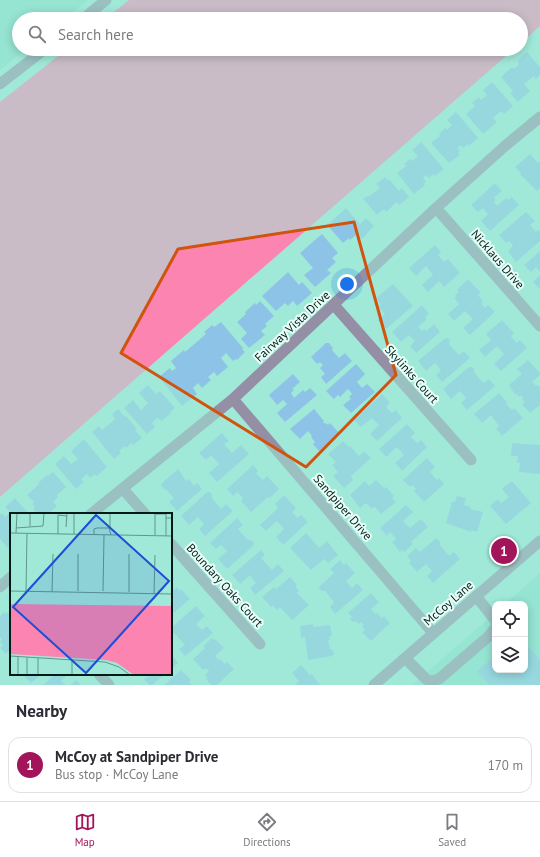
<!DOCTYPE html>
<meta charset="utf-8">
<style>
body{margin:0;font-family:"PT Sans",sans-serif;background:#f7f7f7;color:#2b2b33}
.controls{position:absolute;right:12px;bottom:12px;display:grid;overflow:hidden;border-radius:8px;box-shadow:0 2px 10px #0003}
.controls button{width:36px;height:36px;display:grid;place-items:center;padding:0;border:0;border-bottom:1px solid #e1e1e2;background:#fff;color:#2b2b33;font:20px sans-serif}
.you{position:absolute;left:347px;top:284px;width:14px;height:14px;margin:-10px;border:3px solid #fff;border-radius:50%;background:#1a73e8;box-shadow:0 0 0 6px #1a73e833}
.badge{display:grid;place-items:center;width:26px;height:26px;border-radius:50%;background:#a3155b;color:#fff;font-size:13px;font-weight:700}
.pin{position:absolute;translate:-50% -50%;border:2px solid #fff;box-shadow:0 1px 4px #0006}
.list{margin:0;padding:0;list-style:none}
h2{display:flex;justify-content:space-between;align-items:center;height:52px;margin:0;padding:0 16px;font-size:17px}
h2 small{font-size:13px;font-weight:400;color:#7c7c81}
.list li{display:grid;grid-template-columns:26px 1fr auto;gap:12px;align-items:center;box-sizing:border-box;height:56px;margin:0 8px 8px;padding:0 8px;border:1px solid #e1e1e2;border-radius:12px}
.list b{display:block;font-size:15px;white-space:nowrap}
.list p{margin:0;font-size:13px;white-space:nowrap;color:#7c7c81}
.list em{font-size:13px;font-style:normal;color:#7c7c81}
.icon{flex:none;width:22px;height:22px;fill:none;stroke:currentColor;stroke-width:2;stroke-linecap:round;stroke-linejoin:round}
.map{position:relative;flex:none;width:540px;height:685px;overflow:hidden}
.search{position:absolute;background:#fff;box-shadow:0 2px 10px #0003;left:12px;right:12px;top:12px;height:44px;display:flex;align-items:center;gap:10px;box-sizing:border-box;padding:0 14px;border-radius:22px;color:#7c7c81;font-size:15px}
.sheet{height:116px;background:#fff}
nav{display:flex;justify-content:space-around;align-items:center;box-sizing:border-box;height:56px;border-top:1px solid #e1e1e2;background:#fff;font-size:11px;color:#7c7c81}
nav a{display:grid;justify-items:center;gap:2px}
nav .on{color:#a3155b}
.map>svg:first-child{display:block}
.built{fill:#8bdecb}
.green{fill:#fb85b0}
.building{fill:#8dc3e7}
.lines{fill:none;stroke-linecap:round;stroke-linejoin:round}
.minor{stroke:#958fa6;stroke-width:11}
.marked{fill:none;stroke:#d1530d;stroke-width:3;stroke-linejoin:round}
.labels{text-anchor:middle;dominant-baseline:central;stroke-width:4;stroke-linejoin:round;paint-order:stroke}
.street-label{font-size:12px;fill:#001b15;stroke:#e9fef9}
.inset-road{fill:none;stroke:#60978a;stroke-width:1}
.view{fill:#1d4ed8;fill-opacity:0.15;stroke:#1d4ed8;stroke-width:2}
.inset-edge{fill:none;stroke:#001b15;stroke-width:2}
</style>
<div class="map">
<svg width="540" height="685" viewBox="0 0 540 685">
<rect width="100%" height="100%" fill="#a0e9d8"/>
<path class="built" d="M0,0H88L64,19H19V49H26L0,70Z
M540,573V685H412L495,613V670H525V604H505Z"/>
<path class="green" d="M129,0H540V26L521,43V19H105Z
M67,49H514L0,497V102Z"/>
<path class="building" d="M527,52L540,67V75L536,79L534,76L524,84L530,91L518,102L510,93L513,91L501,77L512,67L514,69L519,64L517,61Z
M492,82L513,106L504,114L501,111L493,118L497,122L483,134L466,114L475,106L472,103L479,97L481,100L487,95L483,90Z
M456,112L478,138L469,146L468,144L463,148L461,145L457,148L460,151L458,153L460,155L449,163L431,143L440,136L439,134L445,128L447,130L452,125L447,120Z
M421,142L444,169L435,176L433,174L429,178L426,175L423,178L426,182L424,184L425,185L414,194L397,173L406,166L404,164L410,159L412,161L418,156L412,150Z
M530,154L538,163L540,161V188L537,191L520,174L521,173L515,167Z
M385,177L388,181L389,179L399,191L402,188L409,197L399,205L397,202L386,212L384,209L377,215L363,199L367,196L368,197L380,188L376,184Z
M495,183L502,191L494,198L496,200L494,202L497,206L506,198L508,200L512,197L519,205L490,231L481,221L488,214L483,208L478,212L471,205Z
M346,208L360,224L366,218L374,226L362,239L357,234L350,240L349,238L343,243L327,225Z
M526,212L535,221L530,225L536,232L538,230L540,232V241L516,262L508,251L513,246L509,241L506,243L499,235Z
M322,234L338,253L332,258L336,262L327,270L331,273L315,287L304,275L313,268L300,253Z
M435,245L441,252L438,255L444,262L448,259L460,273L444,287L439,281L428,292L422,285L433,275L426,266L416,276L409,268Z
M540,251V272L536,267L531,272L524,265Z
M288,272L299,285L302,282L312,293L297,306L293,301L288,306L285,303L276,311L262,296Z
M540,275V289L533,282Z
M468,279L481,293L478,295L483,301L481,303L485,308L488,305L495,312L470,335L463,328L473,319L465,311L454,321L448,314L459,304L454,298L456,297L455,295L459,292L457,290Z
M393,284L413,306L386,329L378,320L385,314L378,306L381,305L376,298Z
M260,301L274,316L265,324L267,326L261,331L265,335L249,348L241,339L247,333L237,322L246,314L245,312L255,303L256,305Z
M422,305L429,314L425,317L427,319L418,327L422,331L424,329L426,331L434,324L440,332L416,353L410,346L415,341L409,335L401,342L392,332Z
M502,320L514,333L511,337L517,343L520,340L527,348L501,371L494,364L504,354L497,346L485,357L479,350L491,340L486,334Z
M221,322L243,348L242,349L245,352L237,360L236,359L233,361L226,353L221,358L228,367L217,376L214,372L208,377L211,380L202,388L198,383L193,388L197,394L182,406L159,377L170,368L172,371L176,368L171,361L184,350L185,352L206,334L204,332L212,325L214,327Z
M448,338L450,341L449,344L459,355L464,351L470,358L442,382L436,375L441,370L435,363L426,371L418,361L444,339Z
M326,343H329L333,348L332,350L339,358L345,353L352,361L326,384L321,377L325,374L320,368L323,365L320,362L317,364L311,357Z
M528,360L540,373V375L532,382L536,386L537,385L540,387V405L530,413L522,404L525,402L522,399L523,397L521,395L519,397L516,393L515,395L509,385L522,374L517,369Z
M356,364L365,374L357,382L362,388L367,384L375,392L351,413L343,405L351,399L349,397L352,394L348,389L340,397L338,395L334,399L326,391Z
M469,367H472L474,369V372L483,383L489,379L495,386L467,410L461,403L466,398L460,391L451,399L443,389Z
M293,374L300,382L292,389L294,390L291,393L294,398L303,390L305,392L310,388L317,395L285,422L277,413L287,404L283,400L277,405L269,395Z
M148,385L156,394L160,391L175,408L170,412L171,413L162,421L157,418L152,423L155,427L147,434L124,408L133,400L141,410L148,403L139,393Z
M499,393L507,402L506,404L512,410L514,408L523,418L502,436L496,429L499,426L491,415L482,423L474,414Z
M382,394L390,403L386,407L392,413L396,410L402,418L377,441L370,434L379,425L372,418L361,427L354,420Z
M118,409L125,417L126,416L137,429L135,430L142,438L133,445L132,443L126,448L125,446L119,451L121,453L114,459L92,432L99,426L102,430L113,421L115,419L112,414Z
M314,409L324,421L323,422L325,424L326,423L328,425L330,423L340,434L319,451L313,444L315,442L311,437L312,436L308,431L300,439L290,429Z
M407,424L415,433L411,437L417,443L421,440L427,447L402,471L395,463L404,455L397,447L386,457L379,449Z
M222,433L229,441L224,444L232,453L241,445L249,454L217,482L209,473L219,464L211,455L206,460L199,453Z
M84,439L107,467L97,476L95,474L90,478L87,474L81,479L84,482L76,489L55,464L64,456L71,464L78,459L71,451Z
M343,441L349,447L350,446L359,456L364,451L371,458L351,476L353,480L344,488L333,476L338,472L332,465L336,462L328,454Z
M512,443L540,445V474L519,472L520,463H517L518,456H511Z
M427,458L435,467L430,472L437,480L439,478L444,484L424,502L414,491L416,489L412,485L410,487L403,480Z
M253,465L258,471L256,473L263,480L267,476L279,489L270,498L268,497L251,512L241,501L243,498L237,492L233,496L227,489Z
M178,469L186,481L189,479L194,486L197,483L202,489L177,511L169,502L174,498L166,489L165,490L161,485L162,483Z
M53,472L66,487L57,495L58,497L53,502L57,506L48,514H38L33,509L35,507L32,504L34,502L27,495L39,484L38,483L47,475L48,476Z
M376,480L384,488L386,487L394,496L392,498L396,502L381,514L374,506L372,509L366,503L360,508L350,495L365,481L369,486Z
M512,481L531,503L506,524L490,506L498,499L501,503L509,497L502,489Z
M207,492H210L212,495V498L221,509L226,504L233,511L205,536L199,529L204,524L198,517L189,525L181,516Z
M284,495L296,508L292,512L297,518L301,515L308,522L283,545L276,537L284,529L277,521L266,531L260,525L278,508L275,504Z
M457,496L466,498L464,505L471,507L470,509L483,512L477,532L471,530V532L446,523L452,502H455Z
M15,498L29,514H11V546L8,548L0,539V515L2,513L5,517L10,512L5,507Z
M406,505L413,512L403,521L410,528L421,519L428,527L411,542L413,544L404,552L402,550L400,552L392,542L396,539L390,532L387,536L380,528Z
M237,518L243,525L238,529L248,540H251L254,543L253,546L227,569L218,559L227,551L221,545L216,549L210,543Z
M306,533L319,548L327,541L338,555L328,563L324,559L311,570L290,548Z
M435,539H438L440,542V545L449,556L454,552L460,559L433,583L427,576L432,571L426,564L417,572L409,563L411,561L407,556L416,548L420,552Z
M261,550L265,555L261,558L272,570L278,564L284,571L255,595L250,588L256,583L250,575L240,584L232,575Z
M340,560L344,565L346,563L355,573L346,581L352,588L357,583L363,590L335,614L330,607L334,602L325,591H322L319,589L320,586L334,573L330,569Z
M290,577L297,585L295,586L299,591L297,593L309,605L292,620L280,607L277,610L273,605L271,607L262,597L274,587L276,589Z
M177,587L179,591L181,589L190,599L171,615V588L173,590Z
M371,593L379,602L371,609L375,614L377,613L382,618L384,616L390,623L371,641L362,632L365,630L362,627L364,625L361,622L359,624L355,621L353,622L350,619L352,617L348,613Z
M196,606L205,616L196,624L202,630L207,626L213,633L185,656L179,649L185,645L175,634L171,633V628Z
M4,612L6,614L7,612L11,617V649L6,654L0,648L3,645L0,642L2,640L0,637V616Z
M313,624V627L330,625L332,636H329L330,640H328L330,649L333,650L334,654L332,656L308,660L305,637L301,638L300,626Z
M212,638L214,640L215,639L224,648L215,656L219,660L220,659L225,664L227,662L234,669L217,685H211L206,679L207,677L205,675L209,671L206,668L203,670L193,659L205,648L203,646Z
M525,643L540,660V685H489L477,671L495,656V670H525Z
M172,656L178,663L171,669V657Z
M301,665L310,675L312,674L320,685H295L299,681L292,673Z
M181,670L191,680L189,682L192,685H164Z
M26,674H42L31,683L24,676Z
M55,674H64L66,676L61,681L65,685H43Z
M149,674H165L152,685H149L144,679L150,675Z
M76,680L81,685H70Z"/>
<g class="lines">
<path class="minor" d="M83,19L106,0
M0,84L45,49
M436,208L540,326
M334,305L471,460
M233,399L433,633
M123,489L145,514
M91,514L233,399L436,208L505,146L540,117
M171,544L260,644
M0,587L11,577
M476,596L495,620
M405,658L426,679L430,681L439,679L489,636L495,628
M99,674L109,685
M374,685L540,541"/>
</g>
<path d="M0 0H540V685H0ZM354,222L396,375L306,467L121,353L178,249Z" fill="#a0e9d8" fill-opacity=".55" fill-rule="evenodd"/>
<path class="marked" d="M354,222L396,375L306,467L121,353L178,249Z"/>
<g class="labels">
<g class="street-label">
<text transform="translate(498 259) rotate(49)">Nicklaus Drive</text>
<text transform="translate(292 326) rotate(-43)">Fairway Vista Drive</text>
<text transform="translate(412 374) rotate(48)">Skylinks Court</text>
<text transform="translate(343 507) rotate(49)">Sandpiper Drive</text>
<text transform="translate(225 585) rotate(48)">Boundary Oaks Court</text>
<text transform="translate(448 603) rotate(-41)">McCoy Lane</text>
</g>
</g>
<g transform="translate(10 513)">
<rect width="162" height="162" fill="#a0e9d8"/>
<path d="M0,91L162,93V162H124L107,150L96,147L0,141Z" fill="#fb85b0"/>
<path class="inset-road" d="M145,1H156V5M20,13V0M56,14L57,0M6,15L33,13L34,0M100,15V0M0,20L162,23M6,20L7,0M48,21V2L57,3M64,21V0M84,22V16L87,15H99L101,22M145,22V0M156,23V5H162M0,78L162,81M68,78V41M93,78L94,22M16,79L17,20M42,79L43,41M119,79V41M144,81L145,42M0,143L95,149L109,154L120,162M8,162V144M17,162V144M28,162V145M62,162V147"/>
<path class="view" d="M86,2L159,68L76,160L3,94Z"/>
<rect width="162" height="162" class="inset-edge"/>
</g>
</svg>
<div class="controls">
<button><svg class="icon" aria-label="locate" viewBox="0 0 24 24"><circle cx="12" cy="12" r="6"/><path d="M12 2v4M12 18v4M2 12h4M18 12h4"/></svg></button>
<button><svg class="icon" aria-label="layers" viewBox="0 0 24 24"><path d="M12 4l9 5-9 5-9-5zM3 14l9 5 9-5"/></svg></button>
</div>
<div class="you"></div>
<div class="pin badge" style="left:504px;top:551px">1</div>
<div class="search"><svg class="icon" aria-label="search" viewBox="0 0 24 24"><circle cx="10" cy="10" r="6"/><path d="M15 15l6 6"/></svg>Search here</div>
</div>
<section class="sheet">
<h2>Nearby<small></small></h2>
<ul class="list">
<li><span class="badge">1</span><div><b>McCoy at Sandpiper Drive</b><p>Bus stop · McCoy Lane</p></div><em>170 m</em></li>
</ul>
</section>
<nav>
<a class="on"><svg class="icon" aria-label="map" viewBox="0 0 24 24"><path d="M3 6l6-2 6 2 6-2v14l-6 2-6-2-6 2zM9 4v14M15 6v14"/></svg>Map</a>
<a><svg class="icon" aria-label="directions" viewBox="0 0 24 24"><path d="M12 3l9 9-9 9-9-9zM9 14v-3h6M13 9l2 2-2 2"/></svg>Directions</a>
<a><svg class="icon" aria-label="saved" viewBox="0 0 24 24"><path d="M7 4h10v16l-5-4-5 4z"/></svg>Saved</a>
</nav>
